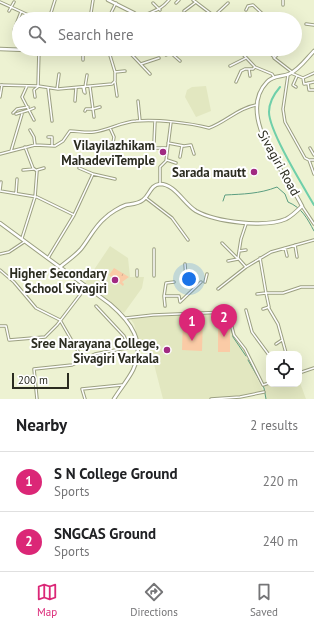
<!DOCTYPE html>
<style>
body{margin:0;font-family:"PT Sans",sans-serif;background:#f2f2f2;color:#202124}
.controls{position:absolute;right:12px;bottom:12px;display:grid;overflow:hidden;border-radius:8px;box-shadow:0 4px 16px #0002}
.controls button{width:36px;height:36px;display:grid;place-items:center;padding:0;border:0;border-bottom:1px solid #e0e0e0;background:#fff;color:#202124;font:20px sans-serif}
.scale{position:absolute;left:12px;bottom:10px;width:57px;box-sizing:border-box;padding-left:4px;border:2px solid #2b2c20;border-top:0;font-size:11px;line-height:14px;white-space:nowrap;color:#2b2c20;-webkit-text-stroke:3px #fff;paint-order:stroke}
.you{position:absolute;left:189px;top:279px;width:14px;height:14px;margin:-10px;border:3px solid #fff;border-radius:50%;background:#1a73e8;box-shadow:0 0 0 6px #1a73e833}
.badge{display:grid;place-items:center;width:26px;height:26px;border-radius:50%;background:#db2777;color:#fff;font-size:13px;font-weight:700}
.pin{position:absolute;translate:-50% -33px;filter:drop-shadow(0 1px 2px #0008)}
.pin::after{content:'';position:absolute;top:21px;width:14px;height:12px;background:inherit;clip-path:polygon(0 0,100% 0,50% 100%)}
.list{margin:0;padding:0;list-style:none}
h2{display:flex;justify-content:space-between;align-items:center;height:52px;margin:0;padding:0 16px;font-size:17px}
h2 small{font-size:13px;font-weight:400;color:#757577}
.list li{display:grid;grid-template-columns:26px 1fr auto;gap:12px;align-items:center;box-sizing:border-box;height:60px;padding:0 16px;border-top:1px solid #e0e0e0}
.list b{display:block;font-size:15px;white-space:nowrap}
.list p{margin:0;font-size:13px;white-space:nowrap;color:#757577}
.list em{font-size:13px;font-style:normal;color:#757577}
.icon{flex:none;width:22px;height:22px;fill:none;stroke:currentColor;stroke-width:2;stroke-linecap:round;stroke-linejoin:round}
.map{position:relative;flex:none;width:314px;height:399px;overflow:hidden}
.search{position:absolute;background:#fff;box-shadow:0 4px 16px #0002;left:12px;right:12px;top:12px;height:44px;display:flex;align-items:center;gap:10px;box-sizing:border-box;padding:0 14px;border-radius:22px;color:#757577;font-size:15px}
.sheet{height:172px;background:#fff}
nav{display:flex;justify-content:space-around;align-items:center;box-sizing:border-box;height:56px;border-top:1px solid #e0e0e0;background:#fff;font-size:11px;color:#757577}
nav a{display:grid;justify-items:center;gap:2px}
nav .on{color:#db2777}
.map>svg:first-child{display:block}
.built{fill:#e2e7c0}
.park{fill:url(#park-crowns)}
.pitch{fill:#facba6}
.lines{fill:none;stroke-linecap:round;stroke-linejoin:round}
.stream{stroke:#5b9e81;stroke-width:1}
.canal{stroke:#6fcfaa;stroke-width:2}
.street-casing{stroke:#9ca082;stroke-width:3.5}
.secondary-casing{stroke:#9ca082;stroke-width:4.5}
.street{stroke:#fff;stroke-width:1.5}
.secondary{stroke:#fff;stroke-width:2.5}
.poi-dot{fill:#a12a82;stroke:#fff;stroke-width:1.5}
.labels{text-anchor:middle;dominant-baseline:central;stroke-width:4;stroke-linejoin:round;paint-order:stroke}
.poi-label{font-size:13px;font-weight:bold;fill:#2b2c20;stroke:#fff;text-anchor:end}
.street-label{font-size:13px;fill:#2b2c20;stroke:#fff}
</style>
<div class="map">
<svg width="314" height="399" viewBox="0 0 314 399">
<defs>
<pattern id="park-crowns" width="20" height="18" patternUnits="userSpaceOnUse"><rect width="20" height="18" fill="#facba6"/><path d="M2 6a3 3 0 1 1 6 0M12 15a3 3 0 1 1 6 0" fill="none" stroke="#d6ae8f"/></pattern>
</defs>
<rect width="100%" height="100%" fill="#edf2d2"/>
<path class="built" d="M206,86L211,111L196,117L185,97L187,90L192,87Z
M110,246L128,258L130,277H144L142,288L124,313L85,283Z
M225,312L228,314L234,338L243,348L263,391L239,396L210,399H163L149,345L140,347L134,324L129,317Z
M299,380L306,399H266L264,386L269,384H299Z"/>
<path class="park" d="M114,268L129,277L122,282L124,284L123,286L109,275Z"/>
<path class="pitch" d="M183,318L203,319L202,351L182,350Z
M218,329H230V352H218Z"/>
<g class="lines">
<path class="stream" d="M223,201L225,195C243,194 259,194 277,187L285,194L288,202C302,208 307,218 314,231
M226,309V310
M232,331L233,337L246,356
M248,360L264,388L266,399"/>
<path class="canal" d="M280,87C274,94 269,102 269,112C269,131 303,186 314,205"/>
<g class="street-casing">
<path id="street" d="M193,0L218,19
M0,2L37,19
M153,3L160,10
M176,3L179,0
M283,5V0
M246,10L248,6L253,5L268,19
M9,11L14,2
M184,11L196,2
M214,16L228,3
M49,17L59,19
M140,18C152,10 159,12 169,0
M49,19L55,0
M90,19L93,0
M108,19L116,3
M306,24L314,25
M14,30L21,12
M163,49L166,55L171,53L180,61
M238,49L255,67L272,74L274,77
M283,49L274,58L292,72
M122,50L132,55L150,74
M83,52V60
M264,52L267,50L274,57
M141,64L159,58
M230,66L246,58
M249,69L250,76
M115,72L125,71
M291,73L303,78L314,73
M288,75L283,109L285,122L305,158L309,160L314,174
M303,78L304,84L314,82
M115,82L117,96
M236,82L241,71L245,69H253L255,67
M308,83L309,90H314
M0,85L38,86L58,89L112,84L115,81V72L109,52
M27,86L22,97L34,120
M38,86L39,50
M83,87L84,92
M84,87L85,93
M85,87L87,75
M90,87L94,117
M296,87L293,85L297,76
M48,88L52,121
M57,89L59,74
M0,97L2,85
M35,97L34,90L39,86
M75,101L76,88
M138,101L140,121
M93,109L100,107
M29,110L34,108
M85,111L86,109H93
M13,113L17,109L28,107
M16,114L29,110
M30,130L34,137L35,145
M48,137H52V146
M154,143L155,121
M168,143L184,146L191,145L194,154
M107,146V143H113L114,137L110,128
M156,148H167
M310,148L314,155
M11,151L22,114
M0,154L35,145L55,146L63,141L70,131C78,131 85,133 94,132C109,130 121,122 136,121C156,119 190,123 209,128C226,122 238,108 256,105
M180,157L182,146
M167,160L176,163
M310,160H314
M23,170L34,169
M37,170L44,168
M93,174L115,179
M160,184V167L166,161L171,122
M0,190L1,182
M0,191L37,197L74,215L48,258
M16,193L17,179
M146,198L172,218L188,240
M302,206L314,224
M74,215L93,174L79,168
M246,224L241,239L238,258L246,267L271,252L314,240
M22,238L35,197L37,171L33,168L25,147
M222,243L238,259
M295,245L297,257
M285,248L287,256
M239,251L246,250
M0,254L9,252L24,242
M228,261L238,259
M185,264L186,279
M0,270L14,282L36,308L60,320L83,360
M137,276V270
M154,276V249
M205,282L207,274
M218,289L246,267
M257,294L266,293L260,258
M164,296L166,283L174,282
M96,306L124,336L129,347
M165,306L164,296H179L180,302L201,282
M268,307L278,324L286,353
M263,309L269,307L266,293H283L301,287H314
M246,310L252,332L269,355
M126,318L153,315L228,312L234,335L245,349L263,385L269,383
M0,326H6L9,340L45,337L57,325L86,287
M276,344L282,340
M299,373L314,368
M37,399L34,369L72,365L95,354L136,346
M85,399L82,389L122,385
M211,399L240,397L264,392"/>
</g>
<g class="secondary-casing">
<path id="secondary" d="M108,0L134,13L141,19
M0,49L78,52L100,50L110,52L124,49
M0,223L110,304C131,322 146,342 133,370C128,380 120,389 114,399
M60,267C67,261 75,256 81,249C89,239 95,226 105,218C110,213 120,207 126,205C132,204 138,204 143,200C150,195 150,185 160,184C175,184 184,204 196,211C216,222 265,228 286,219C292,216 298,210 302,206C287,175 235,115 267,82C273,75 282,77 289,74C299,70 307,58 314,51"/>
</g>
<use href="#street" class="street"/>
<use href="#secondary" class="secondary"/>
</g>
<g class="poi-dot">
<circle cx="163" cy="152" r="4"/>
<circle cx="254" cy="172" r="4"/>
<circle cx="115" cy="280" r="4"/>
<circle cx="167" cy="350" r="4"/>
</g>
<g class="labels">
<g class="poi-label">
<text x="155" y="145">Vilayilazhikam<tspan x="155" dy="15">MahadeviTemple</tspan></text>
<text x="246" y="172">Sarada mautt</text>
<text x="107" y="273">Higher Secondary<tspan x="107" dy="15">School Sivagiri</tspan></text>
<text x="159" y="343">Sree Narayana College,<tspan x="159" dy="15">Sivagiri Varkala</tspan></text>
</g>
<g class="street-label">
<text transform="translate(279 163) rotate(61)">Sivagiri Road</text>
</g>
</g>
</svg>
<div class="controls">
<button><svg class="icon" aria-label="locate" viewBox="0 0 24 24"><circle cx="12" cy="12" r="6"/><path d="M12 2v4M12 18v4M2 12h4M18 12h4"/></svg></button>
</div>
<div class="scale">200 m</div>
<div class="you"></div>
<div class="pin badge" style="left:192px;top:341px">1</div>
<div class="pin badge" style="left:224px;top:337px">2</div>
<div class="search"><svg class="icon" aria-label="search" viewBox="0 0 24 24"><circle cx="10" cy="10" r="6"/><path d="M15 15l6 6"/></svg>Search here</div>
</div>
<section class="sheet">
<h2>Nearby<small>2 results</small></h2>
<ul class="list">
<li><span class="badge">1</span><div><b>S N College Ground</b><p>Sports</p></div><em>220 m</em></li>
<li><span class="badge">2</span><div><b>SNGCAS Ground</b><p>Sports</p></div><em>240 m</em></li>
</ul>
</section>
<nav>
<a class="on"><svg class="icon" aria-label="map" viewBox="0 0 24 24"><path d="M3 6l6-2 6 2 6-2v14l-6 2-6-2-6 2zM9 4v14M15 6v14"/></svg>Map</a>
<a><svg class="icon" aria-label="directions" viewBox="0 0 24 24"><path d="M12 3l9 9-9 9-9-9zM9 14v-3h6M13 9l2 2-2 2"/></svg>Directions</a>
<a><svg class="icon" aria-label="saved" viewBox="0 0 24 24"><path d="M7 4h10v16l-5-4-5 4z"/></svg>Saved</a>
</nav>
